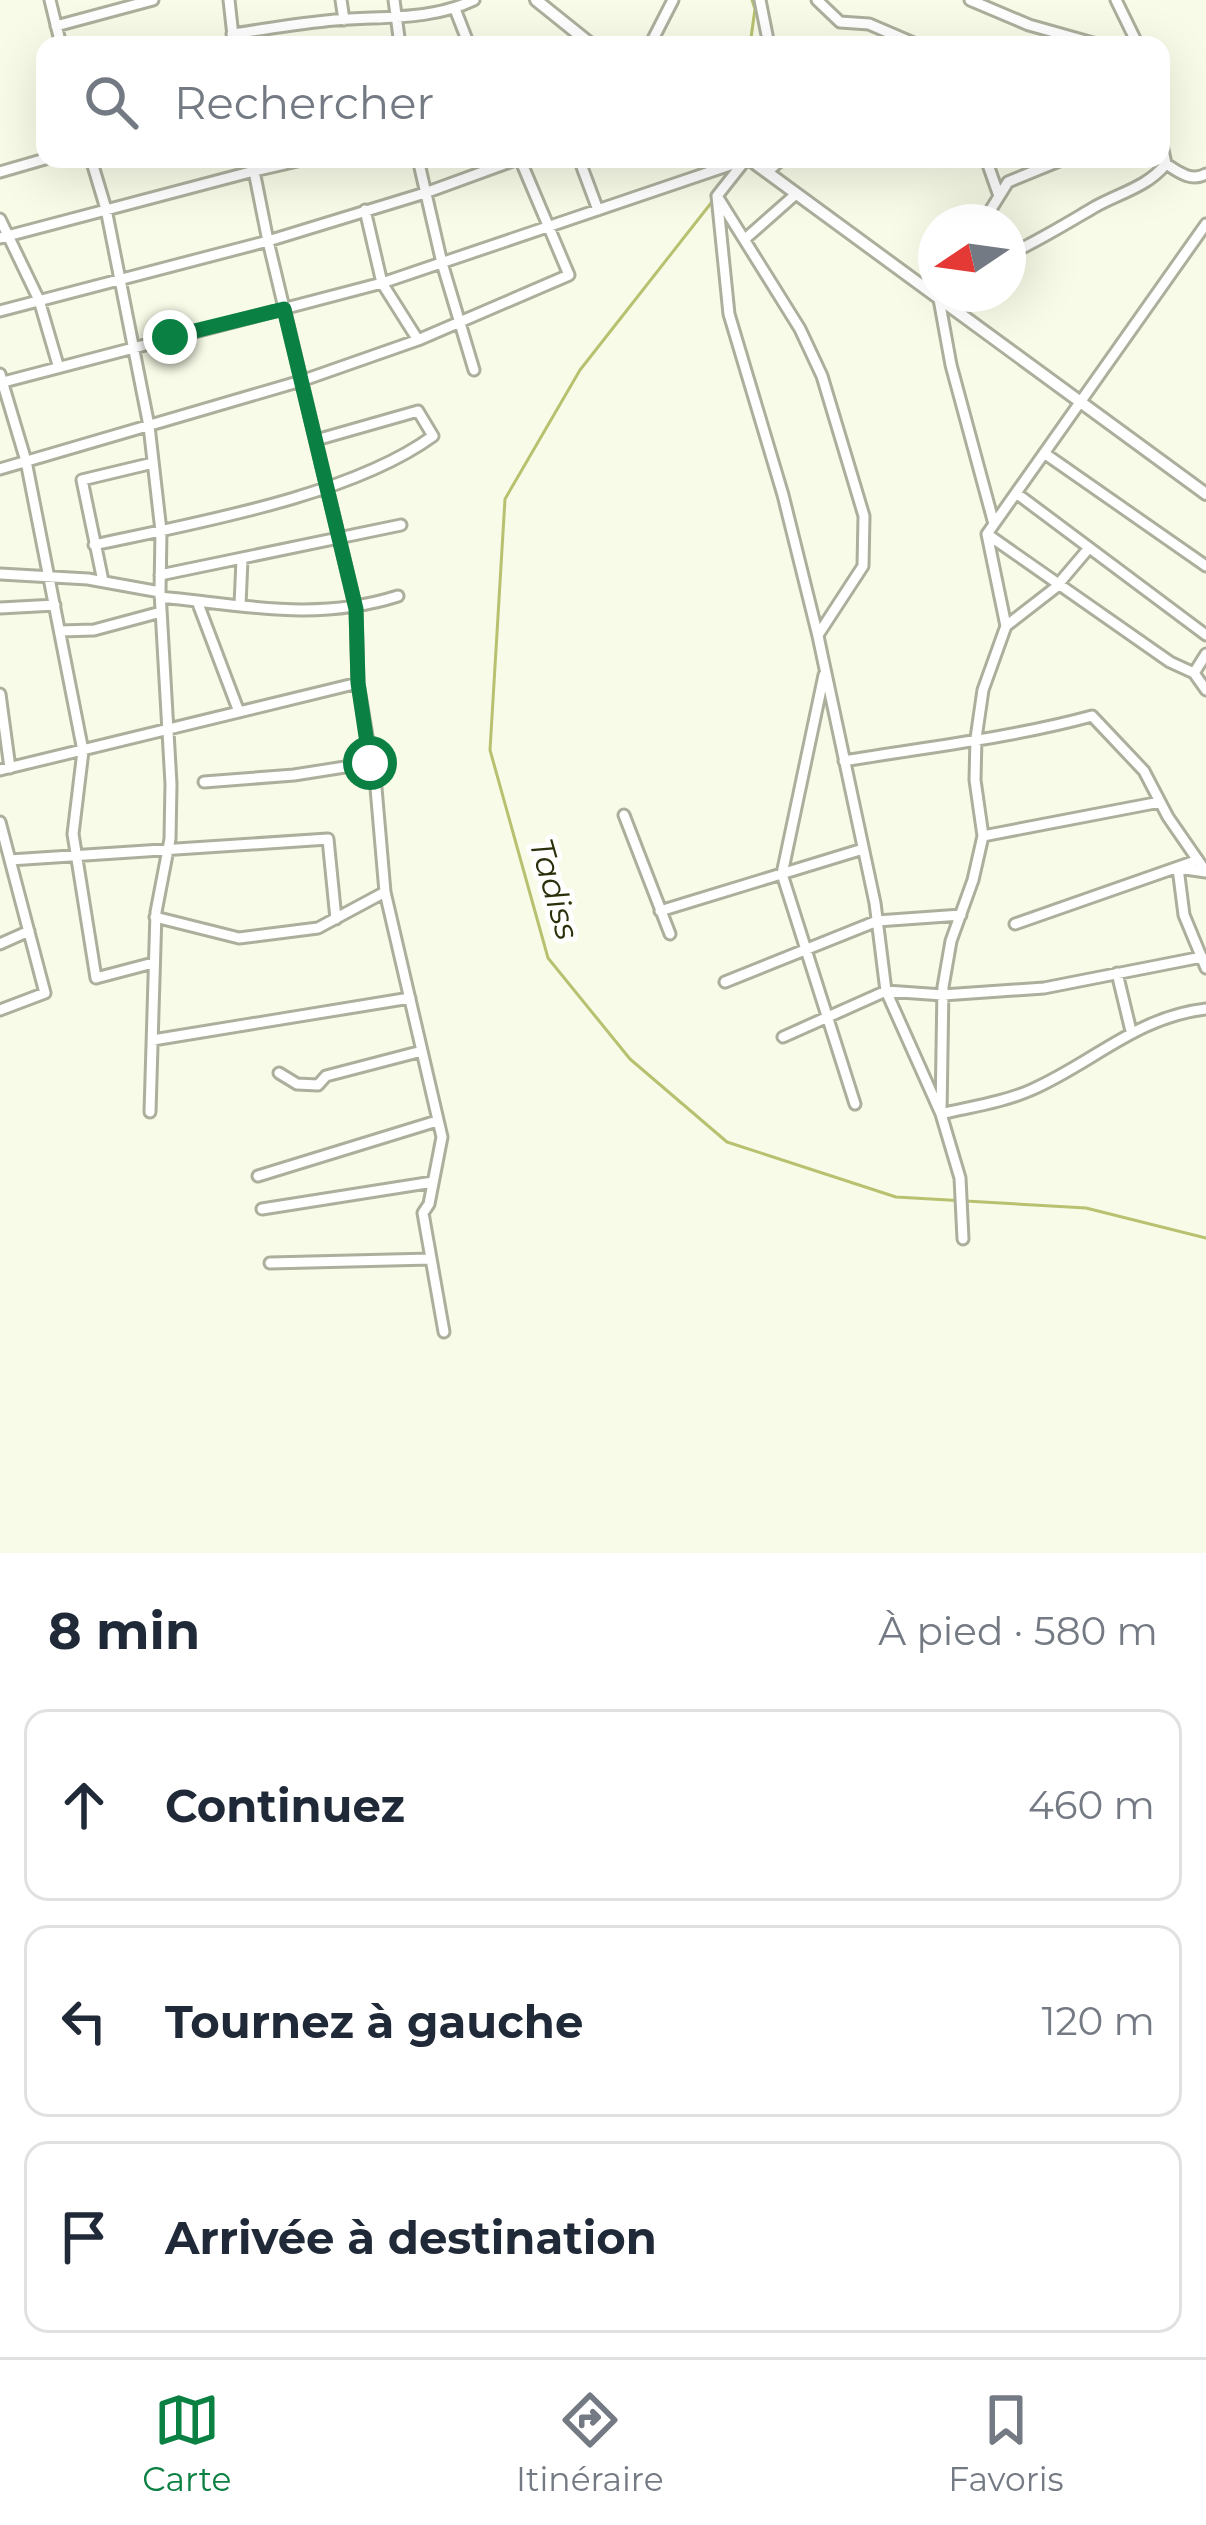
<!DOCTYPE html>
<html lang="fr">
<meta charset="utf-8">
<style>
body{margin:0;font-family:Montserrat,sans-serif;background:#f2f2f3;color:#1f2937}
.compass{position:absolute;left:918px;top:204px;width:108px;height:108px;border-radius:50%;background:#fff;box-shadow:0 12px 48px #0002;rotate:257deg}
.stop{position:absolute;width:36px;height:36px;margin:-27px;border:9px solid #0b8043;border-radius:50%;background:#fff}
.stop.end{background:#0b8043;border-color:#fff;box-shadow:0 3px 12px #0008}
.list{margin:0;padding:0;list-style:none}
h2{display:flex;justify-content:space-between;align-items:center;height:156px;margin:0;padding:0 48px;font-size:51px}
h2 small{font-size:39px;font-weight:400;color:#747a83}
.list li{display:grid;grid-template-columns:78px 1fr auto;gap:36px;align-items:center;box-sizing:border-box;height:192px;margin:0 24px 24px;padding:0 24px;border:3px solid #e0e1e3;border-radius:24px}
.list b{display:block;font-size:45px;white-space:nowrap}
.list em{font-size:39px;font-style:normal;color:#747a83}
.icon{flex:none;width:66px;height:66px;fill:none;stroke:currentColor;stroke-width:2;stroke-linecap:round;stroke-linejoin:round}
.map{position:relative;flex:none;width:1206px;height:1553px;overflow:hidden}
.search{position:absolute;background:#fff;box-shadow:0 12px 48px #0002;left:36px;right:36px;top:36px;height:132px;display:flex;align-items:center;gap:30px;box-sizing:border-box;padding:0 42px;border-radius:24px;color:#747a83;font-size:45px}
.sheet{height:804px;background:#fff}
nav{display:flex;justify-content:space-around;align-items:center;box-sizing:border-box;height:168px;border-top:3px solid #e0e1e3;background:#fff;font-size:33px;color:#747a83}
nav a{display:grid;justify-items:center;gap:6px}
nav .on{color:#0b8043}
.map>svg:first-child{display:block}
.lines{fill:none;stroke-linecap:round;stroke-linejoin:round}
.stream{stroke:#b8c16f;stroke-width:3}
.minor-casing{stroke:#acaf9c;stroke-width:15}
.major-casing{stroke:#acaf9c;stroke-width:16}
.minor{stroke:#fff;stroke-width:9}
.major{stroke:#fff;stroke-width:10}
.route{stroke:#0b8043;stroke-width:15}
.labels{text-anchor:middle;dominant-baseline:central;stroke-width:10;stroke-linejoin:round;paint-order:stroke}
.water-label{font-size:33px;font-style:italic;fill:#2c2f0b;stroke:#fff}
</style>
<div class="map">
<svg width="1206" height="1553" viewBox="0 0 1206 1553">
<rect width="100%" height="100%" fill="#f8fbe7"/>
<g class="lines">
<path class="stream" d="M750,45L755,9L752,0
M725,179L733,159
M715,198L580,370L505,499L490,750L548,958L630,1059L727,1142L896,1197L1086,1208L1206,1238"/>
<g class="minor-casing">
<path id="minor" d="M50,0L61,45
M229,0L234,45
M341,0L344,20
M394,0L400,45
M760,0L769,45
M817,0L840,22L869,24L918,45
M970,0L1029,25L1100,45
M1116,0L1138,45
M455,9L469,45
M56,26L153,0
M232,34C267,29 301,23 335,20C382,16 430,21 474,0
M650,45L673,0
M91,159L106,209L149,426L161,531L160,592L171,784L170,839L156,912L150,1112
M252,159L254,171L306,159
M418,159L442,263L474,370
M579,159L598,210
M986,159L999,196
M1163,162C1176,170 1190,183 1206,174
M743,163L717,196L800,329L822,376L864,516L863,566L818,635
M0,172L45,159
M767,172L782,159
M717,196L729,314L783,495L818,636L875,903L886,991L941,1114L960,1178L963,1239
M365,210L382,283L418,340
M0,219L39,300L58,365
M983,222L1008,182L1064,159
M1206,224L987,534L1006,626L983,690L976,738L975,780L983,836L973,880L951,941L943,987L941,1114C970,1107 1004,1102 1031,1090C1093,1063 1136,1017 1206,1009
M0,238L254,171L268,241L0,311
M745,239L796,194
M1008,255C1038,241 1064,225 1093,208C1119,193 1146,188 1166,164L1161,140
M939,299L951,365L994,524
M0,374L26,461L83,751L73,834L96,978L153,963
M0,383L382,283L745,160
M1044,453L1206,566
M0,469L301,381L418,340L569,275L520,159
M1016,493L1206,635
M987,534L1170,662L1194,673L1206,690
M94,545C195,523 351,496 433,436L418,411L316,440
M0,574L88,579L160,592
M160,575L401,525
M103,581L82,480L153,463
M160,597C244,605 316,622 398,596
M197,601L239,712
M240,605L242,560
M0,608L55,605
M1006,626L1055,588L1089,548
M60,631L94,630L161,612
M1194,673L1206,654
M824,675L782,874L855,1104
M0,694L10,768
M844,761C927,747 1011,738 1092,716L1144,771L1168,817L1206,872
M0,770L358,683
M204,782L294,775L370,763
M624,815L670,934
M0,822L45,993L0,1010
M983,836L1160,802
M10,860L328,839L336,919
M1206,872L1178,868L1184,915L1206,968
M660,911L863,849
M155,917L239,938L318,928L385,892
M1015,924L1198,860
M0,944L29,931
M1117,973L1131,1031
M725,982L877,921L961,915
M783,1037L886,991L943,995L1044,988L1202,957
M153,1040L410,998
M279,1073L297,1084L318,1085L326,1076L422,1051
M258,1176L437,1121
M262,1209L433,1182
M270,1263L431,1259
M444,1332L423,1213L429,1204L442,1137L385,892L376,788L358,683L356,609L268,241L425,193L518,159"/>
</g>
<g class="major-casing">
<path id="major" d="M536,0L592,45
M749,159L1206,494"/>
</g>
<use href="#minor" class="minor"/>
<use href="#major" class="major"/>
</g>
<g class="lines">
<path class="route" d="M170,337L284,309L356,609L358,683L370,763"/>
</g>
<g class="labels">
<g class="water-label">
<text transform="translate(555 889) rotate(74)">Tadiss</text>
</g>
</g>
</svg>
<svg class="compass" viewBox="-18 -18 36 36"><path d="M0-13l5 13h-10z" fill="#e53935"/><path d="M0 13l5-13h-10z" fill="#747a83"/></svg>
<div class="stop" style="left:370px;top:763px"></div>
<div class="stop end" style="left:170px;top:337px"></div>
<div class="search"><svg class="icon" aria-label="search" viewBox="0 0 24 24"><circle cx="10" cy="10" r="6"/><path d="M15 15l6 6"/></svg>Rechercher</div>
</div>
<section class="sheet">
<h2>8 min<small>À pied · 580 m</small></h2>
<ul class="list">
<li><svg class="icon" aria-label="ahead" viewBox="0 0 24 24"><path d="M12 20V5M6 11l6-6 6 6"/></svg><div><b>Continuez</b></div><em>460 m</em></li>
<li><svg class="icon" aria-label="left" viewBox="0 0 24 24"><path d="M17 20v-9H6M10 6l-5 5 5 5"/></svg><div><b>Tournez à gauche</b></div><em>120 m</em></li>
<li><svg class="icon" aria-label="arrive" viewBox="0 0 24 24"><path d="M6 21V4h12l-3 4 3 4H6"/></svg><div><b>Arrivée à destination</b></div></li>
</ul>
</section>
<nav>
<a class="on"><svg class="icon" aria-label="map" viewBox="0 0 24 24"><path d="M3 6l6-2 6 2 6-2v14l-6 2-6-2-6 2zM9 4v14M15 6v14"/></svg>Carte</a>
<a><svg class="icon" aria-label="directions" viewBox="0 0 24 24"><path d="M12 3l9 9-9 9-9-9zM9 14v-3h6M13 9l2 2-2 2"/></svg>Itinéraire</a>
<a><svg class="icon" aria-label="saved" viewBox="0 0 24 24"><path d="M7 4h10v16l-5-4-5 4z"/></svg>Favoris</a>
</nav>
